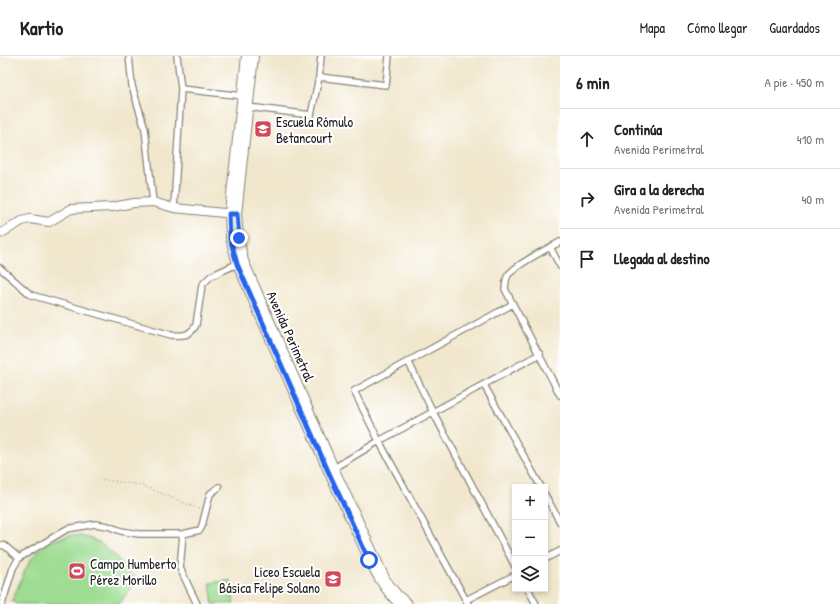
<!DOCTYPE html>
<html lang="es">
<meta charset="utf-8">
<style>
body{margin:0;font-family:"Patrick Hand",sans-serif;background:#f2f2f2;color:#222}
.controls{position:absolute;right:12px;bottom:12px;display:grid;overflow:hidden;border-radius:0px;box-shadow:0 2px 6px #0003}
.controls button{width:36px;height:36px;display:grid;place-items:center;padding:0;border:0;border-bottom:1px solid #e0e0e0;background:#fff;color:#222;font:20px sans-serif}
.stop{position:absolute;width:12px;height:12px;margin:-9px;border:3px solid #2563eb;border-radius:50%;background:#fff}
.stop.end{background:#2563eb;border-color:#fff;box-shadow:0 1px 4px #0008}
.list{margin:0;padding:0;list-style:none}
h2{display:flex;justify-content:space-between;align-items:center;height:52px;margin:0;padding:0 16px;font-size:17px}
h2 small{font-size:13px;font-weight:400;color:#767676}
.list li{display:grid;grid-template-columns:26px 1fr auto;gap:12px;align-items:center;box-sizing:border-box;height:60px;padding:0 16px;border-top:1px solid #e0e0e0}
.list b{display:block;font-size:15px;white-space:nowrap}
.list p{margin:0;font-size:13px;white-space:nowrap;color:#767676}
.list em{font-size:13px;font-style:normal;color:#767676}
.icon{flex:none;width:22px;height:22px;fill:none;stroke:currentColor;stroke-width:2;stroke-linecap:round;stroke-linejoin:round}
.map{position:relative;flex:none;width:560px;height:548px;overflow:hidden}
header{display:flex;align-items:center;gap:24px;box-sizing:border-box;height:56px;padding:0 20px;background:#fff;border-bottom:1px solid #e0e0e0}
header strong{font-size:19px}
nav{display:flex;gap:22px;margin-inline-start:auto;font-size:14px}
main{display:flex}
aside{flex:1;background:#fff}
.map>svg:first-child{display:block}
.pitch{fill:#9ddc92;stroke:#5c7c57}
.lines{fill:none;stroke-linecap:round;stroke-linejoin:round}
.street-casing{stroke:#868274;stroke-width:8}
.secondary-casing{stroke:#868274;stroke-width:10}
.path{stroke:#868274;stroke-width:1;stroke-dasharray:1 3;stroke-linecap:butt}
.street{stroke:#fff;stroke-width:5.5}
.secondary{stroke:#fff;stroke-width:8}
.route{stroke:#2563eb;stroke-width:5}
.labels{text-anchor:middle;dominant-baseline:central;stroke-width:4;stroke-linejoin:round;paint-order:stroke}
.poi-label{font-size:14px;fill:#1c1c1c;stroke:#fff;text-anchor:start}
.street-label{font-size:14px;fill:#1c1c1c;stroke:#fff}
</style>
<header>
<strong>Kartio</strong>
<nav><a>Mapa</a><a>Cómo llegar</a><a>Guardados</a></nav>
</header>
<main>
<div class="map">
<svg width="560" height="548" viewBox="0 0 560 548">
<rect width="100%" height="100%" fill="#fff"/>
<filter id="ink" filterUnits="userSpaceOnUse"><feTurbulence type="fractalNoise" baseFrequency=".025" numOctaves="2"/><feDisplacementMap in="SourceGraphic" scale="8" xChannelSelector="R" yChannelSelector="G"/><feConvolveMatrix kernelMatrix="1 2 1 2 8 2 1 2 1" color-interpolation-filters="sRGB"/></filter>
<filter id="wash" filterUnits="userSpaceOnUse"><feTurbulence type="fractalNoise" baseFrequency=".012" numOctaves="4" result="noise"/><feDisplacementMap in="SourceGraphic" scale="16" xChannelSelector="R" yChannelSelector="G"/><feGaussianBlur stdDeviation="0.9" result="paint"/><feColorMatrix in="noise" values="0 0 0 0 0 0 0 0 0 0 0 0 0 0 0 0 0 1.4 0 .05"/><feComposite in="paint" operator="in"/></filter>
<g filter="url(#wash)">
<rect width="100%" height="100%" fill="#f1e7cd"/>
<path class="pitch" d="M73,479C104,481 117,503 137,524L119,548H16L12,545C27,511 31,486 73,479Z
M231,524L234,548H213L210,527Z"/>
</g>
<g filter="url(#ink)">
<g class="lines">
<g class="street-casing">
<path id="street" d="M129,0L132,30L145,73L153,146
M319,21L386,29L389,0
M181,33L244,40
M248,51L311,59L319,21L321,0
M174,152L181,33L177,0
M560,186C545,194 520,206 509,218C505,222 506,228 505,233L560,339
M550,191L560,210
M0,212L31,239L171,279C183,280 190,280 196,269L202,229L211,220L237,208
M408,305L433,356L515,510
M484,329L541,431
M334,412L379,385L540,298
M545,439L560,466
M183,478L200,474L202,470L210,438L219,431
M0,489L5,490L19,502
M545,503L560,495
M528,533L536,548
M466,544L515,519
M2,548L13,512L19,502L67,473L95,468L108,470L121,475L139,478H183L180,512L197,548
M468,548L379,385L354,335L513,248"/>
</g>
<g class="secondary-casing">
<path id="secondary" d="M246,0L229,157L230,182L237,208L328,415L369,504C377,520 385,535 399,548
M254,0L237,158L239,182L244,205L334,412L386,524L397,538L408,548
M0,178L22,165L30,163L49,166L71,153L112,151L134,147L153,146L174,152L234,158"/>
</g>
<path class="path" d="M99,423L141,429L199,453"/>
<use href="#street" class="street"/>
<use href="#secondary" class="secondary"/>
</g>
</g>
<g class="lines" filter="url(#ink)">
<path class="route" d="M239,182L237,158H229L230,182L237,208L328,415L369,504"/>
</g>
<defs>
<g id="school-square" transform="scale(0.9)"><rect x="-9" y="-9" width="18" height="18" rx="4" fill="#d1495b" stroke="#fff"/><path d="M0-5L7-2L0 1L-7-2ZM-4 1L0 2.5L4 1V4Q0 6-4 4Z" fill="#fff"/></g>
<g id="stadium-square" transform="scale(0.9)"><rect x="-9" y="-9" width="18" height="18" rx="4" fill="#d1495b" stroke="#fff"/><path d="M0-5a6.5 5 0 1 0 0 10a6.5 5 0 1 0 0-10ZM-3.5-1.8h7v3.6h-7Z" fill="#fff"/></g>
</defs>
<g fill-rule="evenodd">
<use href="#school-square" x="263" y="73"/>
<use href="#stadium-square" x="77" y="515"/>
<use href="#school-square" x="333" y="523"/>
</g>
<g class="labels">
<g class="poi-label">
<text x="276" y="65">Escuela Rómulo<tspan x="276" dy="16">Betancourt</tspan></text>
<text x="90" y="507">Campo Humberto<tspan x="90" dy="16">Pérez Morillo</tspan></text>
<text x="320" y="515" text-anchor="end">Liceo Escuela<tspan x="320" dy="16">Básica Felipe Solano</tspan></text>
</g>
<g class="street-label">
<text transform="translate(291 280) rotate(66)">Avenida Perimetral</text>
</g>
</g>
</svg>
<div class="controls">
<button>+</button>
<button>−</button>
<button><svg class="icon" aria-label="layers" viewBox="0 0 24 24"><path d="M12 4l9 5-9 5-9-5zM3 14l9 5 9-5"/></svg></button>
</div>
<div class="stop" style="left:369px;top:504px"></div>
<div class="stop end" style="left:239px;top:182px"></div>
</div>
<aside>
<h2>6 min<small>A pie · 450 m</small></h2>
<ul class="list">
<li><svg class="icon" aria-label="ahead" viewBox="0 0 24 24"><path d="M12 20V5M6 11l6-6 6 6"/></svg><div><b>Continúa</b><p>Avenida Perimetral</p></div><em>410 m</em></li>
<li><svg class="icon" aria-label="right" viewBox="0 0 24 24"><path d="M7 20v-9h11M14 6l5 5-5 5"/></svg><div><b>Gira a la derecha</b><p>Avenida Perimetral</p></div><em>40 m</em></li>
<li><svg class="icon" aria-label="arrive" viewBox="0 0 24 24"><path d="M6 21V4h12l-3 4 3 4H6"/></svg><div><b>Llegada al destino</b></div></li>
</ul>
</aside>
</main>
